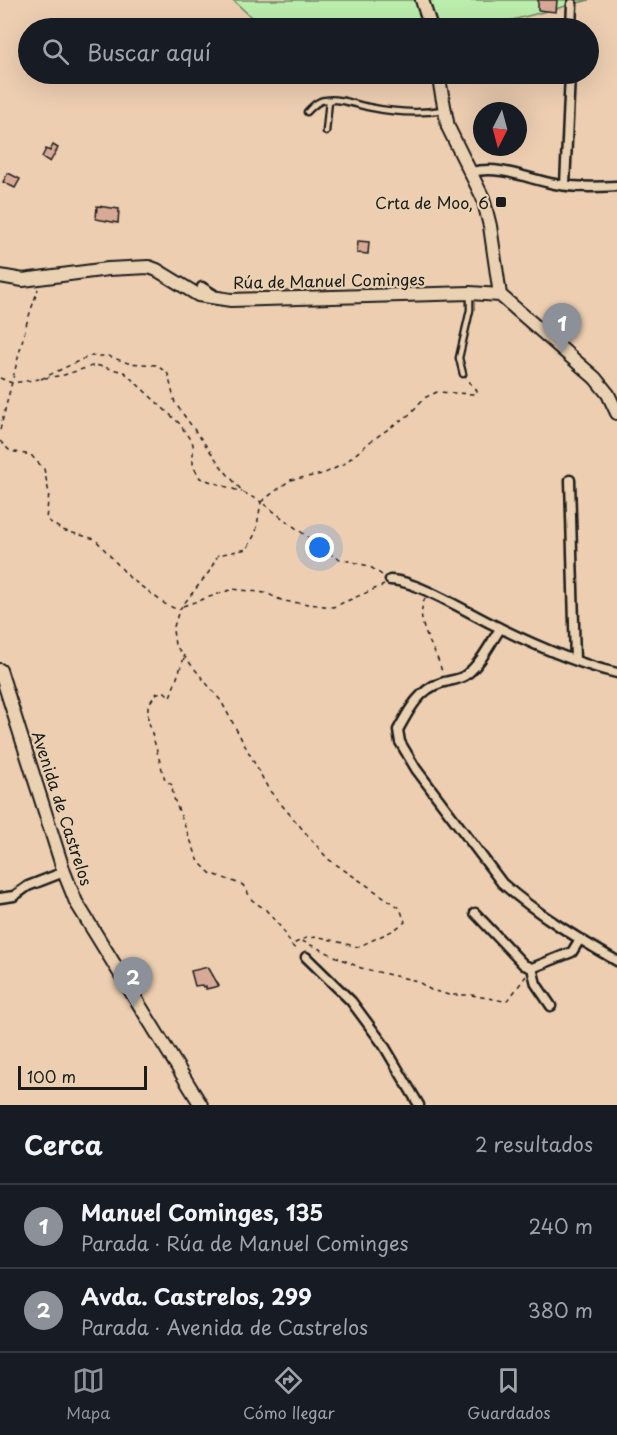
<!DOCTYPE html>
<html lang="es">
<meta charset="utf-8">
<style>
body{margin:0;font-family:"Playpen Sans",sans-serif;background:#242831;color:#f1f3f6}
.compass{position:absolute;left:473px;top:102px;width:54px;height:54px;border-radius:50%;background:#171b24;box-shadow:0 6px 24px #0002;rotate:186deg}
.scale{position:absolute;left:18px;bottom:15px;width:129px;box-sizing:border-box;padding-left:6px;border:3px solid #1c1c1c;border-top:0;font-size:16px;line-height:21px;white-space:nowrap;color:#1c1c1c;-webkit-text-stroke:4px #ead1b2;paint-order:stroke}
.you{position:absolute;left:320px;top:548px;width:21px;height:21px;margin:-15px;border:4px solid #fff;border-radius:50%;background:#1a73e8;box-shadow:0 0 0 9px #1a73e833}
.badge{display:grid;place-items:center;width:39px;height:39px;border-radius:50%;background:#8c9099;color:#fff;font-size:20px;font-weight:700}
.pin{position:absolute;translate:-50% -50px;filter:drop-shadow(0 2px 3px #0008)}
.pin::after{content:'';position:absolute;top:32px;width:21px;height:18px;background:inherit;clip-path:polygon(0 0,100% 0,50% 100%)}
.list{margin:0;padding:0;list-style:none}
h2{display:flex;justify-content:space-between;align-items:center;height:78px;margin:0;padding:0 24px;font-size:26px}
h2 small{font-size:20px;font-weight:400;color:#9ea1a6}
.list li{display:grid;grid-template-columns:39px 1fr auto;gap:18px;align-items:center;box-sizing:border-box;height:84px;padding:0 24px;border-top:2px solid #363941}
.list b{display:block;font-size:22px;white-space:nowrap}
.list p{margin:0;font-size:20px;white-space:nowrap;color:#9ea1a6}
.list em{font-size:20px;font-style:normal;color:#9ea1a6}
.icon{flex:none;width:33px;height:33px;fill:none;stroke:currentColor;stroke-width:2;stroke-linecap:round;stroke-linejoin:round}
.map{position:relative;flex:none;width:617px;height:1105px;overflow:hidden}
.search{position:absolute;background:#171b24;box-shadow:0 6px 24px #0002;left:18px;right:18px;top:18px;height:66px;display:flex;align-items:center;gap:15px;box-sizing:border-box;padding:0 21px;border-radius:33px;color:#9ea1a6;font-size:22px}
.sheet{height:246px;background:#171b24}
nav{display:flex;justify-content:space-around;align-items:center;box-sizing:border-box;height:84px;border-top:2px solid #363941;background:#171b24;font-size:16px;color:#9ea1a6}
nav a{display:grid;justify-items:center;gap:3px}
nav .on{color:#8c9099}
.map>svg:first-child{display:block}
.green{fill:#bbedad;stroke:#6c8464;stroke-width:1.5}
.building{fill:#d8a997;stroke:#1c1c1c;stroke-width:1.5}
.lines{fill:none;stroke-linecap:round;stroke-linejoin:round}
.lane-casing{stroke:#1c1c1c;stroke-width:9}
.street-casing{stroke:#1c1c1c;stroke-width:13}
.secondary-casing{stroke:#1c1c1c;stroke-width:16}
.path{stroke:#1c1c1c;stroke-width:1.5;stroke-dasharray:4.5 4.5;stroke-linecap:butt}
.lane{stroke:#ead1b2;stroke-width:4.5}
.street{stroke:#ead1b2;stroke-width:8}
.secondary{stroke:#ead1b2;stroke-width:12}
.poi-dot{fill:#1c1c1c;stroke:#ead1b2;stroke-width:2}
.labels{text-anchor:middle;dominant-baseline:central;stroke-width:4.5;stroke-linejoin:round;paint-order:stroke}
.poi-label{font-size:16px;fill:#1c1c1c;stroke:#ead1b2;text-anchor:end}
.street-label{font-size:16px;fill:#1c1c1c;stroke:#ead1b2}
</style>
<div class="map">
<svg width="617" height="1105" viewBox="0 0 617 1105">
<rect width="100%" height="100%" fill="#edceb1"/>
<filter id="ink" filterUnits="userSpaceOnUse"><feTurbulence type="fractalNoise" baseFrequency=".0167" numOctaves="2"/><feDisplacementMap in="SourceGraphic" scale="12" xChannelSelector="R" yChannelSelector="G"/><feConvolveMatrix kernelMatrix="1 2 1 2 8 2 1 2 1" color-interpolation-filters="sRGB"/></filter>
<g filter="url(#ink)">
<path class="green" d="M233,0H589L482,28H263Z"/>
<path class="building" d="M538,0H557L556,12L538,10Z
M53,145L58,148L50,162L42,157L46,149L50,151Z
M8,173L20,179L15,188L3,182Z
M97,206L119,209L118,223L96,219Z
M358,241L369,242L368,254L357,253Z
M208,967L219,986L206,989V986L203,987L202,985L195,986L191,971Z"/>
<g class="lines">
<g class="lane-casing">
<path id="lane" d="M307,112C312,107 318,100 326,100C340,98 354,104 368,107C392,112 419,114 443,110
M326,132L329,100
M463,374L459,358L470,310V293"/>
</g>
<g class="street-casing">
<path id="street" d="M571,28L572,4
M472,172C500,165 528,179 555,184C575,188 597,187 617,186
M565,185L570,74
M202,287L213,294V298
M570,480L575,660
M390,580C417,580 473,616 500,628C537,646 577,664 617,673
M500,629C490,644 481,663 467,674C461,680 449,680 441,683C419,689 408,712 398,730L400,742L416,769L502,883C537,914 577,938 617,961
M0,898L14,896L28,886L64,872
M475,913L524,965L532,968L572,952L580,939
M306,957L351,1001L383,1044L419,1105
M532,968L536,984L551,1006"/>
</g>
<g class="secondary-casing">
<path id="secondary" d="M422,0L431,28
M438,74L448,127L483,198L490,226L500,295
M0,276L23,280L108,269L149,267L157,270L198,295L231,300L470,293L500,295L595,378L608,394L617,413
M0,670L64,872L76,902L201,1105"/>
</g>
<path class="path" d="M0,378L12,383L40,379
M45,378L64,375L95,365L124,372L179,423L193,444V466L200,478L242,492
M41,379L89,356H108L128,363L156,365L168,374L175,403L223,469L243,492L261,502L256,532L247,549L218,555L209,572L179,610L173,630L175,645L221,701L269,790L328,859L400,908L405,922L394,930L358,947L320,937L306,938L291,945L298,951
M0,430L27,322L38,289
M0,441L10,451L31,455L44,469L49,493L46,519L62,530L95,539L130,578L165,604L178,610
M382,575L369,566L336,558L261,502L290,480L323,474L344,464L371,441L410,414L424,398L437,392L475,394L477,391L467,379
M425,598C413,626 436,646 442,672
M183,606L233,589L266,593L283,601L333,607L384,585
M184,658L170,697L165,692L157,693L148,705V719L165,780L172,785L173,796L199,862L210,873L243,885L252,900L266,910L283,930L291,944
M302,941L361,968L417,981L431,990L449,995H471L504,1001L509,999L526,976"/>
<use href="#lane" class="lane"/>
<use href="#street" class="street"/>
<use href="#secondary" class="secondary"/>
</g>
</g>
<rect class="poi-dot" x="495" y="196" width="12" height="12" rx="3"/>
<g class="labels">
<g class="poi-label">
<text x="489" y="202">Crta de Moo, 6</text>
</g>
<g class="street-label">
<text transform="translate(329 280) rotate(-1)">Rúa de Manuel Cominges</text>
<text transform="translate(63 808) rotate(72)">Avenida de Castrelos</text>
</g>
</g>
</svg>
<svg class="compass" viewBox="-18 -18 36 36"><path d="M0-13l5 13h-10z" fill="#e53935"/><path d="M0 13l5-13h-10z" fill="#9ea1a6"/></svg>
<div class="scale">100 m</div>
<div class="you"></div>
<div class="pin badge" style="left:562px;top:353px">1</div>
<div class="pin badge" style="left:133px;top:1007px">2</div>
<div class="search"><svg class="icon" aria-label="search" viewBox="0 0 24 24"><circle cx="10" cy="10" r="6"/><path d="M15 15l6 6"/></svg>Buscar aquí</div>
</div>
<section class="sheet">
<h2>Cerca<small>2 resultados</small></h2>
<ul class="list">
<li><span class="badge">1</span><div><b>Manuel Cominges, 135</b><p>Parada · Rúa de Manuel Cominges</p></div><em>240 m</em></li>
<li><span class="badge">2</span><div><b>Avda. Castrelos, 299</b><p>Parada · Avenida de Castrelos</p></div><em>380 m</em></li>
</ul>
</section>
<nav>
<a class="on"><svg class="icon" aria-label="map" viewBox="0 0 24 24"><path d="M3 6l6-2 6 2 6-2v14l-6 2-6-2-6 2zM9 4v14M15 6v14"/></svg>Mapa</a>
<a><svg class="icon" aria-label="directions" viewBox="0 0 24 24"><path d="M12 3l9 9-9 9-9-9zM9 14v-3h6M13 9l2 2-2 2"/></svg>Cómo llegar</a>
<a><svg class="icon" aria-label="saved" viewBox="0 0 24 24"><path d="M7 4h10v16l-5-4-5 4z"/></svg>Guardados</a>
</nav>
